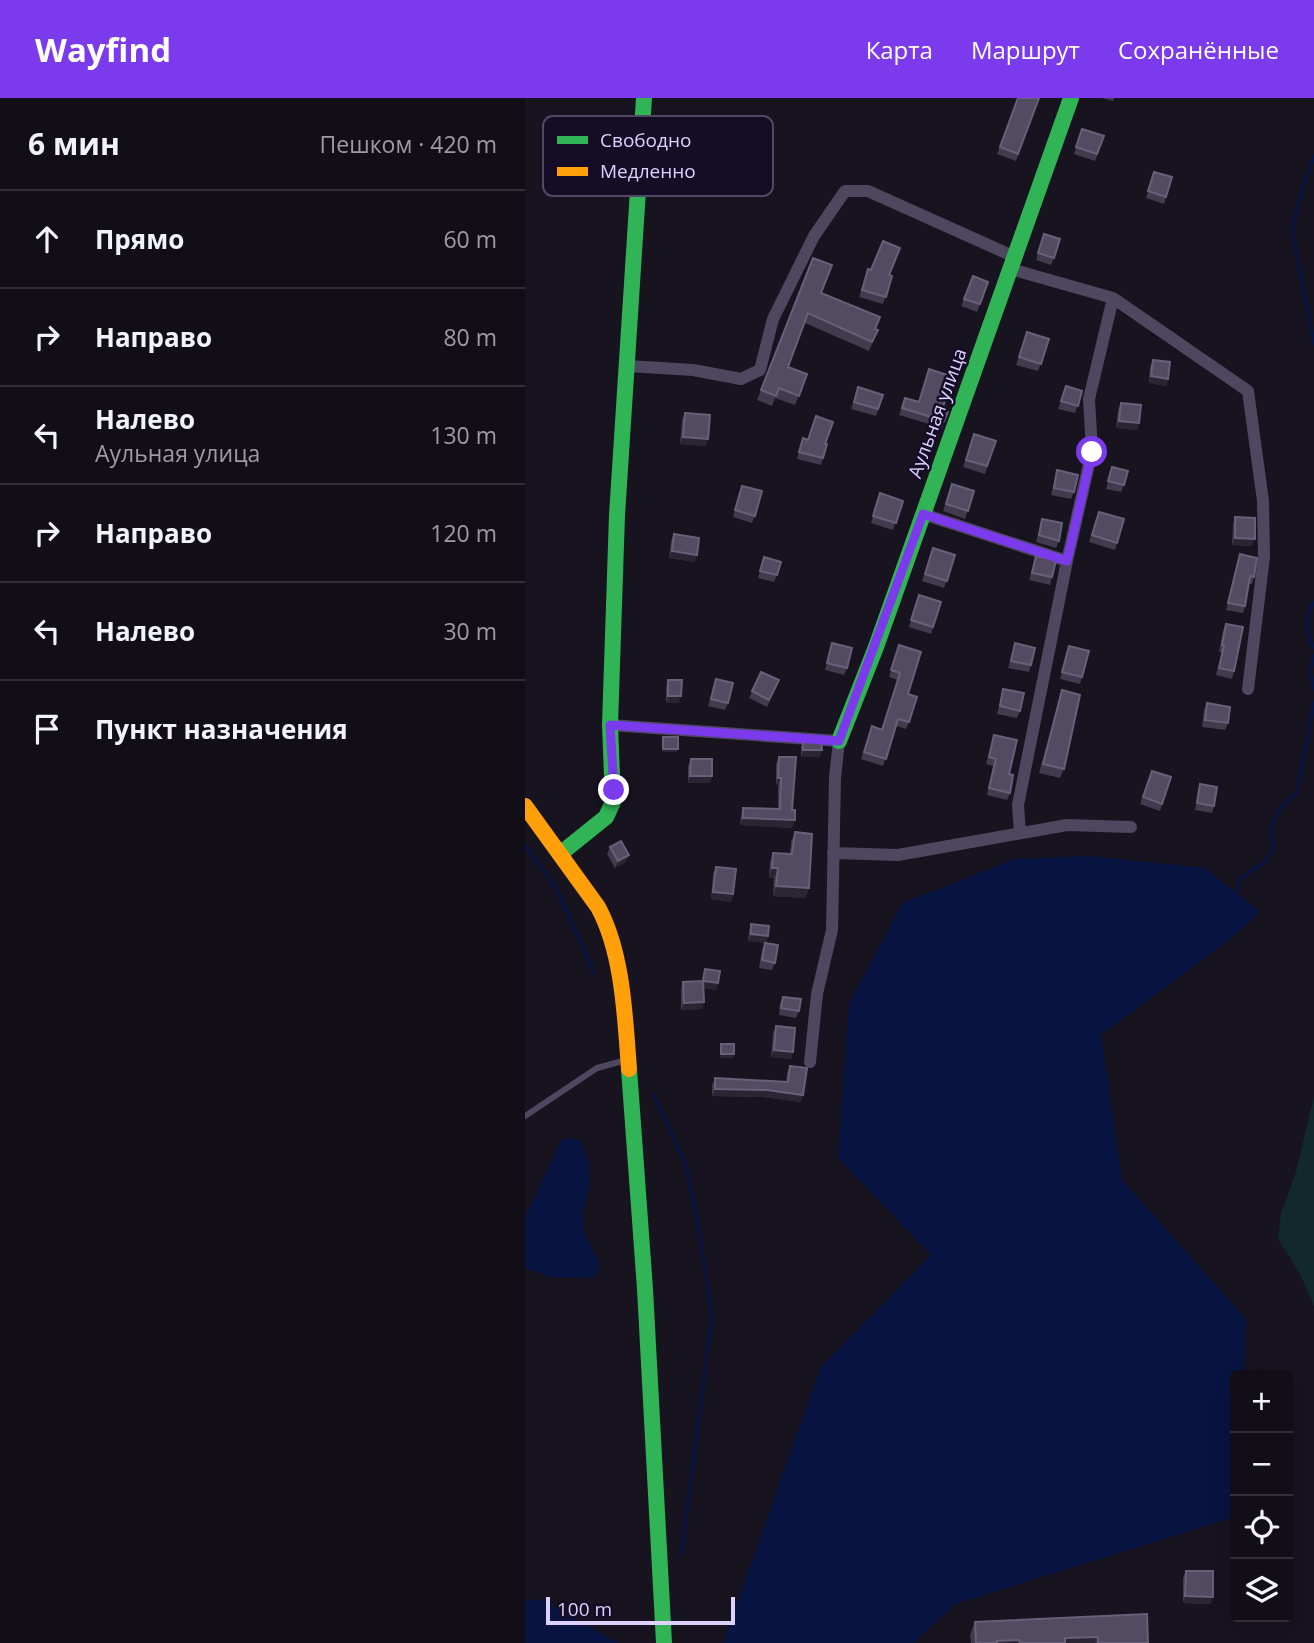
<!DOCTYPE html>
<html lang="ru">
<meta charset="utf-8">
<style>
body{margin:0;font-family:"Open Sans",sans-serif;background:#1a1720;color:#f1f3f6}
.controls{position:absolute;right:21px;bottom:21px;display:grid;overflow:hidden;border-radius:7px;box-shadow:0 7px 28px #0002}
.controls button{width:63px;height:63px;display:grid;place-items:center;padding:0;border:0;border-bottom:2px solid #302e36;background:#110e17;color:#f1f3f6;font:35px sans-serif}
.scale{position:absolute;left:21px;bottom:18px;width:189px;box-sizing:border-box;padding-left:7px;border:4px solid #ddd1ff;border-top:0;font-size:19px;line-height:24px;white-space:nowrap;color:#ddd1ff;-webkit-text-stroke:5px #150d25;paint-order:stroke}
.stop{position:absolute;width:21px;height:21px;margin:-16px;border:5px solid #7c3aed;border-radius:50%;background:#fff}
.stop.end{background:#7c3aed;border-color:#fff;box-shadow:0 2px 7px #0008}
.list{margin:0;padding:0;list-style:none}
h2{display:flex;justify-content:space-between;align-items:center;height:91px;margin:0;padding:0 28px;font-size:30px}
h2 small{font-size:23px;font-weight:400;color:#9c9ca1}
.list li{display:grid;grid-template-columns:46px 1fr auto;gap:21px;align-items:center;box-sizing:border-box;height:98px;padding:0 28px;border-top:2px solid #302e36}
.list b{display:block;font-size:26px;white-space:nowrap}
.list p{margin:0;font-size:23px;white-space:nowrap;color:#9c9ca1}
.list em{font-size:23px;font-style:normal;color:#9c9ca1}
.icon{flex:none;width:38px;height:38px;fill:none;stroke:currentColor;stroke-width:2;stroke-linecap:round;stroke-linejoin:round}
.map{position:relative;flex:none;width:789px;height:1545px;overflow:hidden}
header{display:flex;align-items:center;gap:42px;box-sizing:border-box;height:98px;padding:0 35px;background:#7c3aed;color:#fff}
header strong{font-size:33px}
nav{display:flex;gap:38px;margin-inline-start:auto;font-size:24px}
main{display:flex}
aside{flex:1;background:#110e17}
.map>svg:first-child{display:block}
.green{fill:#11282d}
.water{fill:#081441}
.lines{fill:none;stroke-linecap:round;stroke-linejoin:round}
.stream{stroke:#081441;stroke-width:3.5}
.lane{stroke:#4d4760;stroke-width:6}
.street{stroke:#4d4760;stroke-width:12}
.fast{stroke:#30b455;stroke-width:16}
.slow{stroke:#ff9f0a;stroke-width:16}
.wall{fill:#423b4e}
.shaded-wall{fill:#2a2433}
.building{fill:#524b61;stroke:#68607a;stroke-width:2}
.route{stroke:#7c3aed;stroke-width:9}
.labels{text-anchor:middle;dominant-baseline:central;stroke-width:5;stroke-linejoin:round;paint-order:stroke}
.street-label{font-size:19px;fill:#ddd1ff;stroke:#150d25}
.key{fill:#150d25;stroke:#514866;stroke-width:2}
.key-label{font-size:19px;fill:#ddd1ff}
</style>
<header>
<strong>Wayfind</strong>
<nav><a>Карта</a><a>Маршрут</a><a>Сохранённые</a></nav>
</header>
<main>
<aside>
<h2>6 мин<small>Пешком · 420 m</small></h2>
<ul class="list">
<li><svg class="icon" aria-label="ahead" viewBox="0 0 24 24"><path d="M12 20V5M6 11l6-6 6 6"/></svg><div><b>Прямо</b></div><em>60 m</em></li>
<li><svg class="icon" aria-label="right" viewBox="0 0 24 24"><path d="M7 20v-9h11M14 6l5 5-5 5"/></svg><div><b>Направо</b></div><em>80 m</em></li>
<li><svg class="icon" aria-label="left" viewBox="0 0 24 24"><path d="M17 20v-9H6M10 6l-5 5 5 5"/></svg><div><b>Налево</b><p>Аульная улица</p></div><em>130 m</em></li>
<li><svg class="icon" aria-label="right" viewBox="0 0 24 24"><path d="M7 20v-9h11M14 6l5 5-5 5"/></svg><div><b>Направо</b></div><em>120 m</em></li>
<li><svg class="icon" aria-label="left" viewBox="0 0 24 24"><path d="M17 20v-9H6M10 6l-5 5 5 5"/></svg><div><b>Налево</b></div><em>30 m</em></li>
<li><svg class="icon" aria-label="arrive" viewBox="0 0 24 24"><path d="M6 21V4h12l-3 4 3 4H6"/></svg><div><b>Пункт назначения</b></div></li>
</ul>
</aside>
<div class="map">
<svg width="789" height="1545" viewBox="0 0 789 1545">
<rect width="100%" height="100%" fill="#17131f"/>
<path class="green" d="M789,998V1208L775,1176L753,1141L756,1115L771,1074Z"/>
<path class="water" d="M565,758L680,770L735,814L709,838L576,937L597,1082L721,1221L719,1277H710V1419L430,1506L389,1545H198L295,1270L406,1157L313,1060L324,906L377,805L490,761Z
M37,1041H55L64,1063L65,1088L57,1116L60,1136L75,1166L70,1180L26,1179L0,1170V1119Z
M15,1501L94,1545H0V1503Z"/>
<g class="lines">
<path class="stream" d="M789,58L778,89L767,131L789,246
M789,504C779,518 780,535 789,550
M789,557L785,573L789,591
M0,747L32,792L69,875
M710,799L715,781L740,764L748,750L746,729L754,711L772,695L789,604
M129,997L160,1065L171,1114L187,1218L156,1457"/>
<path class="lane" d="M0,1018L72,970L101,962"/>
<path class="street" d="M486,171L588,200L564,301L567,353L542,463L493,707L495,735
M588,200L723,293L738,403L739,459L723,591
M103,268L168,272L216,281L235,272L248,221L289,138L320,93H343L490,159
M398,416L542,463
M85,627L314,643L310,680L307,832L292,896L285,964
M308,755L373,757L542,727L606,729"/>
<path class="fast" d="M314,643L351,549L546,0
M35,756L81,719L88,704L85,627L92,417L119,0
M104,971L120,1191L139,1545"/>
<path class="slow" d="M0,708L73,809C98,855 100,919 104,971"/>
</g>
<path class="wall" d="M493,0H514L491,63L472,56Z
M577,0H589L588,3Z
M557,31L579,38L570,63L549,56Z
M629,74L641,99L639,106L621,100Z
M519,136L529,160L526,167L511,162Z
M288,160L296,195L353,232L344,253L280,225L263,269L282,276L270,307L250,300L247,308L232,302Z
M343,171L367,178L358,206L334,199Z
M448,178L463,184L452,214L436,208Z
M502,234L524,241L513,273L491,267Z
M628,262L643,281L641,288L624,285L625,269Z
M541,288L557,293L550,315L533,311Z
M333,289L358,297L351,318L326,311Z
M380,300L423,314L417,330L374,317Z
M596,305L614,325L612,332L591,330L593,312Z
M160,315L181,348L155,346L157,322Z
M449,336L471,343L460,376L438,369Z
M278,340L300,346L298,360L296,367L272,361Z
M587,369L599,387L596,394L581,391Z
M532,372L549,394L546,401L526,397Z
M427,386L449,393L440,421L418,413Z
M217,388L230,418L227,425L208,419Z
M355,395L378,403L368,432L346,425Z
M710,419L727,448L707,447L708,426Z
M517,421L534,443L531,450L511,444Z
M571,421L592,445L590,452L564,444Z
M149,436L172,457L169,464L144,460L146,443Z
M408,450L430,457L419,490L397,483Z
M715,456L729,479L727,486H724L720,508L718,515L701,512Z
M511,458L527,479L525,487L504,482Z
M239,459L252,477L249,484L233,480Z
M394,497L416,504L406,536L384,529Z
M701,526L709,573L707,581L691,577L697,554H694L698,533Z
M307,545L322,570L319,577L300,572Z
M490,545L506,567L504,574L483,570Z
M374,547L383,596L384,624L381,631L371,628L358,668L336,661L347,628L357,631L373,582L364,579Z
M544,548L557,579L555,586L535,581Z
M191,581L203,605L200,612L183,608Z
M143,582L154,605H141V589Z
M251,589L242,609L224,600L227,593Z
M478,591L495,613L492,620L472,616Z
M537,592L539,671L535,680L514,675Z
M682,605L703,625L700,632L677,629L679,612Z
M469,637L484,676L485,695L482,702L462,697L468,668L461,666Z
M278,642L297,652L294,659H276V649Z
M254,659L267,712V730L215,727L216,717L218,710L253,711V687H251V666Z
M166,661L187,678L185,685H163V668Z
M627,673L646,679L635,713L615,706Z
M675,686L689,708L687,715L670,712L673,693Z
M270,734L284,790L280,800L248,798L249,780H244L245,764L248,755L265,756L266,744Z
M85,749L101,764L90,770L82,756Z
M191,769L208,796L206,804L186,801L188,776Z
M226,826L243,838L241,845L223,843L224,833Z
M240,845L250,865L247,872L234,870L237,852Z
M180,871L193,885L191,892L179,890V904L177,911L156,912V891L158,884L177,883Z
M258,899L274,913L271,920L254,917L255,906Z
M251,928L268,954L266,961L246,959L248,935Z
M265,968L276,1004L239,999L187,998V987L190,980L261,984L262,975Z
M661,1473L688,1499L685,1506L658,1505V1480Z
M450,1524L623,1545H446L445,1537Z"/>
<path class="shaded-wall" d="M626,278L643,281L641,288L624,285Z
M594,323L614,325L612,332L591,330Z
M158,339L183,341L181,348L155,346Z
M710,440L730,441L727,448L707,447Z
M147,453L172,457L169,464L144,460Z
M143,598H156L154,605H141Z
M138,651H153L152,654H137Z
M278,652H297L294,659H276Z
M165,678H187L185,685H163Z
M253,680H256L253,687H251Z
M218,720L270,722L267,730L215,727Z
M104,757L101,764L90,770L93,763Z
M247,770H253L249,780H244Z
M251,788L284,790L280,800L248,798Z
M188,794L208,796L206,804L186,801Z
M226,836L243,838L241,845L223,843Z
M178,883L193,885L191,892L176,890Z
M179,904L177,911L156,912L159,905Z
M249,952L268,954L266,961L246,959Z
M196,956H209L208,960H195Z
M190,991L242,992L278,997L276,1004L239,999L187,998Z
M660,1498L688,1499L685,1506L658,1505Z
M573,1539L570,1545H538L540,1540Z
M494,1542L493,1545H472V1543Z"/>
<path class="building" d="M493,0H514L493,56L475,49Z
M557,31L579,38L572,56L551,49Z
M629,74L647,79L641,99L623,93Z
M519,136L535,141L529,160L513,155Z
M358,143L375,150L364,177L367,178L361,199L337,192L343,171L346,172Z
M288,160L307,167L296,195L355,219L350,231L353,232L347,244L283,215L263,269L282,276L274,298L254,290L251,298L236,292Z
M448,178L463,184L455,206L439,201Z
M502,234L524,241L516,266L494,259Z
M628,262L645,264L643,281L626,278Z
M404,271L428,279L417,312L423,314L419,323L377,310L380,300L394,304Z
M541,288L557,293L553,308L536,303Z
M333,289L358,297L353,311L329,304Z
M596,305L616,307L614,325L594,323Z
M160,315L185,317L183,341L158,339Z
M291,318L308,324L300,346H302L298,360L274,354L278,340L283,342Z
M449,336L471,343L462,368L441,362Z
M587,369L603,373L599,387L583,383Z
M532,372L553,377L549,394L529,390Z
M427,386L449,393L443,413L421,406Z
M217,388L237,393L230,418L210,412Z
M355,395L378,403L371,425L348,418Z
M574,414L599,421L592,445L567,437Z
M710,419L730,420V441L710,440Z
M517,421L537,425L534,443L514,437Z
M149,436L174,440L172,457L147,453Z
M408,450L430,457L422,483L400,476Z
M715,456L732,460L729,479L725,478L720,508L703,505Z
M511,458L531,462L527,479L507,475Z
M239,459L256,464L252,477L235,473Z
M394,497L416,504L408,529L386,522Z
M701,526L718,529L709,573L694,570L699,547H697Z
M307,545L327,550L322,570L302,565Z
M490,545L510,550L506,567L486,563Z
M374,547L396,554L383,596L392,599L384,624L373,621L361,661L339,654L347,628L357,632L375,575L366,572Z
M544,548L564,553L557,579L537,574Z
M236,574L254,582L244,602L227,593Z
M191,581L208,585L203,605L186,601Z
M143,582H157L156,598H143Z
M478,591L499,595L495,613L475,608Z
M537,592L555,597L539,671L518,666Z
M682,605L705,609L703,625L680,622Z
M469,637L492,642L484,676L488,677L485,695L464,690L471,661L464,659Z
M138,639H153V651H138Z
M278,642L296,643L297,652H278Z
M254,659H271L267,712H270V722L218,720V710L255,711L256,680H253Z
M166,661H187V678H165Z
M627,673L646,679L637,706L618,699Z
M675,686L692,689L689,708L672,705Z
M270,734L287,736L284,790L251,788L253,770H247L248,755L267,756Z
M96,743L104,757L93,763L85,749Z
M191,769L211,771L208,796L188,794Z
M226,826L244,828L243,838L226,836Z
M240,845L253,847L250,865L237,862Z
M180,871L195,873L193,885L178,883Z
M178,883L179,904L159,905L158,884Z
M258,899L276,901L274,913L256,910Z
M251,928L270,930L268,954L249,952Z
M196,946H209V956H196Z
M265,968L282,970L278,997L242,992L190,991V980L263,984Z
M661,1473H688V1499L660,1498Z
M622,1516L623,1545H573V1539L540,1540V1545H495L494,1542L472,1543V1545H451L450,1524Z"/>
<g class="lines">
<path class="route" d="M89,692L85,627L314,643L398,416L542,463L567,354"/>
</g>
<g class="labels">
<g class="street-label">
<text transform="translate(412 315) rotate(-70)">Аульная улица</text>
</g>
</g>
<rect x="18" y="18" width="230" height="80" rx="10" class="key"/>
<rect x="32" y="38" width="31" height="8" fill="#30b455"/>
<rect x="32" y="69" width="31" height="9" fill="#ff9f0a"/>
<g class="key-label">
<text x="75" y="49">Свободно</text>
<text x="75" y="80">Медленно</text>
</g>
</svg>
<div class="controls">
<button>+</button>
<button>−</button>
<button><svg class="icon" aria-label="locate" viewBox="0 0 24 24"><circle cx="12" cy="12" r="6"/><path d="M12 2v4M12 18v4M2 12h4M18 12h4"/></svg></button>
<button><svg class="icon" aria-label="layers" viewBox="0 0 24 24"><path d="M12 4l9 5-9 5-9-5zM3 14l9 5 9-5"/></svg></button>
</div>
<div class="scale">100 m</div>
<div class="stop" style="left:567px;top:354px"></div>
<div class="stop end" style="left:89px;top:692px"></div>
</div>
</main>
